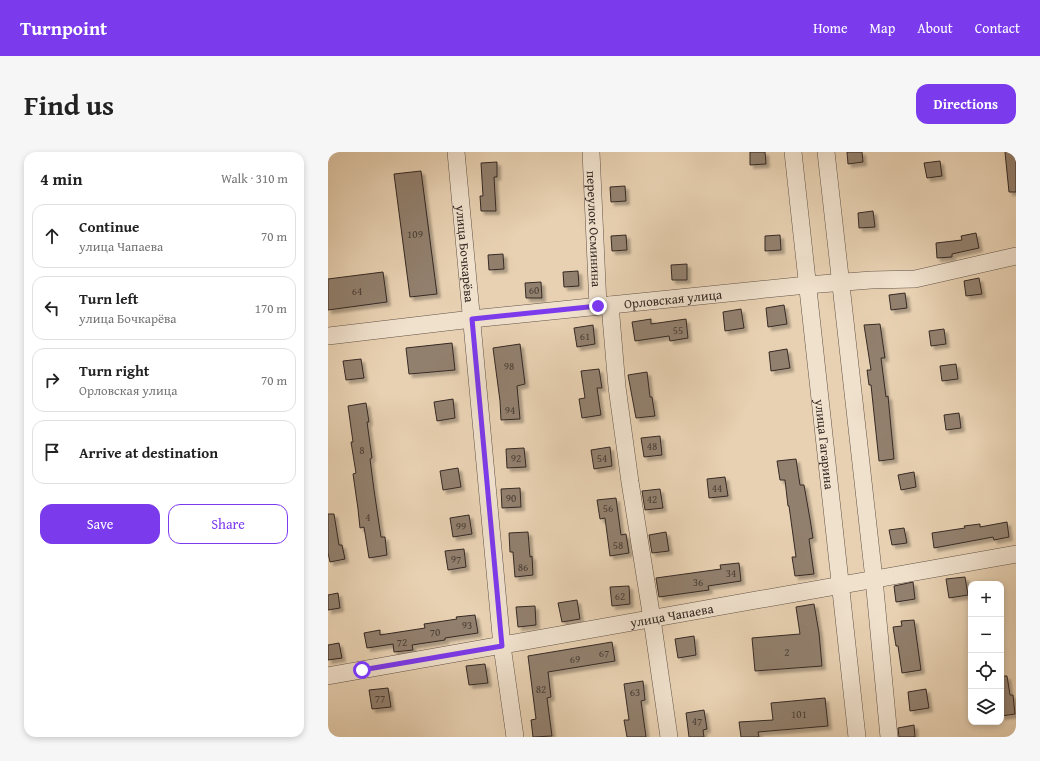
<!DOCTYPE html>
<meta charset="utf-8">
<style>
body{margin:0;font-family:"Gentium Book Plus",serif;background:#f6f6f6;color:#222}
.controls{position:absolute;right:12px;bottom:12px;display:grid;overflow:hidden;border-radius:8px;box-shadow:0 2px 6px #0003}
.controls button{width:36px;height:36px;display:grid;place-items:center;padding:0;border:0;border-bottom:1px solid #e0e0e0;background:#fff;color:#222;font:20px sans-serif}
.stop{position:absolute;width:12px;height:12px;margin:-9px;border:3px solid #7c3aed;border-radius:50%;background:#fff}
.stop.end{background:#7c3aed;border-color:#fff;box-shadow:0 1px 4px #0008}
.list{margin:0;padding:0;list-style:none}
h2{display:flex;justify-content:space-between;align-items:center;height:52px;margin:0;padding:0 16px;font-size:17px}
h2 small{font-size:13px;font-weight:400;color:#767676}
.list li{display:grid;grid-template-columns:26px 1fr auto;gap:12px;align-items:center;box-sizing:border-box;height:64px;margin:0 8px 8px;padding:0 8px;border:1px solid #e0e0e0;border-radius:12px}
.list b{display:block;font-size:15px;white-space:nowrap}
.list p{margin:0;font-size:13px;white-space:nowrap;color:#767676}
.list em{font-size:13px;font-style:normal;color:#767676}
.actions{display:flex;gap:8px;padding:12px 16px}
.actions a{flex:1;padding:9px 0;border:1px solid #7c3aed;border-radius:12px;text-align:center;font-size:14px;color:#7c3aed}
.actions .main{background:#7c3aed;color:#fff}
.icon{flex:none;width:22px;height:22px;fill:none;stroke:currentColor;stroke-width:2;stroke-linecap:round;stroke-linejoin:round}
.map{position:relative;flex:none;width:688px;height:585px;overflow:hidden;border-radius:12px}
header{display:flex;align-items:center;gap:24px;box-sizing:border-box;height:56px;padding:0 20px;background:#7c3aed;color:#fff}
header strong{font-size:19px}
nav{display:flex;gap:22px;margin-inline-start:auto;font-size:14px}
.intro{display:flex;align-items:center;justify-content:space-between;box-sizing:border-box;height:96px;padding:0 24px}
h1{margin:0;font-size:28px}
.button{padding:10px 18px;border-radius:12px;background:#7c3aed;color:#fff;font-size:14px;font-weight:700}
main{display:flex;gap:24px;padding:0 24px}
aside{flex:1;background:#fff;border-radius:12px;box-shadow:0 2px 6px #0003}
.map>svg:first-child{display:block}
.building{fill:#92806e;stroke:#352924;filter:url(#shadow)}
.lines{fill:none;stroke-linecap:round;stroke-linejoin:round}
.minor-casing{stroke:#625348;stroke-width:18}
.minor{stroke:#f0e1cd;stroke-width:17}
.route{stroke:#7c3aed;stroke-width:5}
.labels{text-anchor:middle;dominant-baseline:central;stroke-width:3;stroke-linejoin:round;paint-order:stroke}
.number-label{font-size:11px;fill:#4c3f36}
.street-label{font-size:13px;fill:#352924;stroke:#f0e1cd}
</style>
<header>
<strong>Turnpoint</strong>
<nav><a>Home</a><a>Map</a><a>About</a><a>Contact</a></nav>
</header>
<div class="intro"><h1>Find us</h1><a class="button">Directions</a></div>
<main>
<aside>
<h2>4 min<small>Walk · 310 m</small></h2>
<ul class="list">
<li><svg class="icon" aria-label="ahead" viewBox="0 0 24 24"><path d="M12 20V5M6 11l6-6 6 6"/></svg><div><b>Continue</b><p>улица Чапаева</p></div><em>70 m</em></li>
<li><svg class="icon" aria-label="left" viewBox="0 0 24 24"><path d="M17 20v-9H6M10 6l-5 5 5 5"/></svg><div><b>Turn left</b><p>улица Бочкарёва</p></div><em>170 m</em></li>
<li><svg class="icon" aria-label="right" viewBox="0 0 24 24"><path d="M7 20v-9h11M14 6l5 5-5 5"/></svg><div><b>Turn right</b><p>Орловская улица</p></div><em>70 m</em></li>
<li><svg class="icon" aria-label="arrive" viewBox="0 0 24 24"><path d="M6 21V4h12l-3 4 3 4H6"/></svg><div><b>Arrive at destination</b></div></li>
</ul>
<div class="actions"><a class="main">Save</a><a>Share</a></div>
</aside>
<div class="map">
<svg width="688" height="585" viewBox="0 0 688 585">
<defs>
<filter id="shadow"><feDropShadow dx="3.5" dy="3.5" stdDeviation="1" flood-color="#0004"/></filter>
</defs>
<rect width="100%" height="100%" fill="#e8d1b2"/>
<filter id="stains"><feTurbulence type="fractalNoise" baseFrequency=".005" numOctaves="4"/><feColorMatrix values="0 0 0 0 .2 0 0 0 0 .09 0 0 0 0 .02 0 0 0 .5 -.17"/></filter>
<radialGradient id="worn" r=".72"><stop offset=".6" stop-color="#630" stop-opacity="0"/><stop offset="1" stop-color="#630" stop-opacity=".3"/></radialGradient>
<path class="building" d="M422,0H437L438,12L422,13Z
M519,0H534L535,10L520,12Z
M677,0H688V40H681Z
M612,9L614,24L599,26L596,11Z
M169,10V25H166L168,59H153L152,44H155L153,11Z
M93,19L109,142L82,145L66,22Z
M297,34L298,49L283,50L282,35Z
M545,59L547,75L531,76L530,61Z
M648,81L651,96L624,102V105L609,106L608,91L634,88L633,84Z
M298,83L299,98L284,99L283,84Z
M452,83L453,98L437,99V84Z
M175,102L176,117L161,118L160,103Z
M359,112V128H344L343,113Z
M250,119L251,134L236,135L235,120Z
M55,120L59,150L0,158V127Z
M651,126L654,142L638,144L636,129Z
M213,130L214,146H198L197,131Z
M577,141L579,156L563,158L561,143Z
M456,153L459,172L440,175L438,156Z
M413,157L416,176L397,179L395,160Z
M323,167V172L358,167L360,186L342,189L341,184L307,189L304,170Z
M552,172L557,206H553L558,245L560,244L566,307L551,309L543,233H541L539,218H543L536,173Z
M265,173L267,192L249,195L246,176Z
M616,177L618,192L603,194L601,179Z
M124,191L127,218L81,222L78,196Z
M192,192L197,232L189,234L192,267L173,268L172,249L165,196Z
M459,197L462,216L443,219L441,200Z
M33,207L36,226L18,228L15,209Z
M628,212L630,227L614,229L612,214Z
M271,217L274,236H269L273,263L254,266L251,247L257,246L253,219Z
M319,220L322,245H324L327,264L308,266L300,223Z
M125,247L127,266L109,269L106,250Z
M38,251L41,270H39L44,306L42,307L46,338L53,385H57L59,403L41,406L36,375L32,376L30,357L25,322L28,321L23,290H25L20,254Z
M631,261L633,276L618,278L616,263Z
M332,284L334,303L316,305L313,286Z
M282,295L284,314L266,317L263,298Z
M196,296L198,315L179,316L178,297Z
M468,307L472,333H476L482,367L485,386L481,387L486,422L467,424L464,405H468L461,354H460L457,328H452L449,309Z
M130,316L133,335L115,338L112,319Z
M586,320L588,335L573,338L570,323Z
M397,325L400,344L381,346L379,327Z
M192,336L193,355L174,356L173,337Z
M332,337L335,356L317,358L314,339Z
M288,346L293,383L298,382L301,401L282,404L277,366L272,367L269,348Z
M0,362H6L11,393H14L17,407L2,410L0,401Z
M141,363L144,382L125,385L122,366Z
M679,370L681,385L666,388L665,385L606,396L604,381L637,376L636,374L652,372V375Z
M576,376L579,391L564,393L561,378Z
M200,380L202,405L204,404L205,423L187,425L185,400H182L181,381Z
M338,380L341,399L324,401L321,383Z
M136,397L138,415L120,418L117,399Z
M411,411L413,429L380,434L381,438L331,445L328,426L393,417L392,413Z
M637,425L640,443L621,446L618,427Z
M585,430L587,447L568,450L566,434Z
M301,434L302,452L284,454L282,435Z
M10,441L12,456L0,458V443Z
M249,448L252,467L234,470L230,451Z
M486,452L491,481L494,514L427,519L424,486L472,482L468,455Z
M207,454L208,473L190,475L188,455Z
M147,463L150,481L117,486V488L84,493L85,498L66,500L65,492L39,496L36,481L52,478V483L97,476L96,472L129,467L128,465Z
M586,468L593,518L574,521L570,494H568L565,475L574,474L573,469Z
M366,484L368,503L350,506L347,487Z
M284,490L287,509L220,520L223,545L219,546L224,584L205,585L203,568L208,567L200,504Z
M11,491L14,506L0,508V493Z
M157,512L160,531L141,533L138,514Z
M673,524H679L682,543H685L687,562L673,564Z
M315,529L317,548L313,549L318,585H299L296,568H301L296,532Z
M60,536L63,555L44,557L41,538Z
M598,537L601,556L582,559L580,540Z
M497,546L500,574L430,580L431,585H413L411,570L445,568L443,551Z
M376,558L379,577L375,578L376,585H361L358,561Z
M586,573L587,585H571L570,576Z"/>
<g class="lines">
<g class="minor-casing">
<g id="minor">
<path id="s1" d="M128,0L174,494L187,585"/>
<path id="s2" d="M263,0L270,154"/>
<path id="s3" d="M465,0L529,585"/>
<path d="M498,0L546,427L561,585"/>
<path d="M282,153L289,235L302,330L324,467L341,585"/>
<path id="s4" d="M0,184L144,167L479,133L543,128L587,127L688,104"/>
<path id="s5" d="M0,524L688,402"/>
</g>
</g>
<use href="#minor" class="minor"/>
</g>
<g class="lines">
<path class="route" d="M34,518L174,494L144,167L270,154"/>
</g>
<g class="labels">
<g class="number-label">
<text x="87" y="82">109</text>
<text x="206" y="138">60</text>
<text x="29" y="139">64</text>
<text x="350" y="178">55</text>
<text x="257" y="184">61</text>
<text x="181" y="214">98</text>
<text x="182" y="258">94</text>
<text x="324" y="294">48</text>
<text x="34" y="298">8</text>
<text x="188" y="306">92</text>
<text x="274" y="306">54</text>
<text x="389" y="336">44</text>
<text x="183" y="346">90</text>
<text x="324" y="347">42</text>
<text x="280" y="356">56</text>
<text x="40" y="365">4</text>
<text x="133" y="374">99</text>
<text x="290" y="393">58</text>
<text x="128" y="407">97</text>
<text x="195" y="415">86</text>
<text x="403" y="421">34</text>
<text x="370" y="430">36</text>
<text x="292" y="444">62</text>
<text x="139" y="473">93</text>
<text x="107" y="480">70</text>
<text x="74" y="490">72</text>
<text x="459" y="500">2</text>
<text x="276" y="501">67</text>
<text x="247" y="507">69</text>
<text x="213" y="537">82</text>
<text x="307" y="540">63</text>
<text x="52" y="546">77</text>
<text x="471" y="562">101</text>
<text x="369" y="569">47</text>
</g>
<g class="street-label">
<text stroke="none"><textPath href="#s2" startOffset="77">переулок Осминина</textPath></text>
<text stroke="none"><textPath href="#s1" startOffset="102">улица Бочкарёва</textPath></text>
<text stroke="none"><textPath href="#s4" startOffset="347">Орловская улица</textPath></text>
<text stroke="none"><textPath href="#s3" startOffset="294">улица Гагарина</textPath></text>
<text stroke="none"><textPath href="#s5" startOffset="349">улица Чапаева</textPath></text>
</g>
</g>
<rect width="100%" height="100%" filter="url(#stains)"/>
<rect width="100%" height="100%" fill="url(#worn)"/>
</svg>
<div class="controls">
<button>+</button>
<button>−</button>
<button><svg class="icon" aria-label="locate" viewBox="0 0 24 24"><circle cx="12" cy="12" r="6"/><path d="M12 2v4M12 18v4M2 12h4M18 12h4"/></svg></button>
<button><svg class="icon" aria-label="layers" viewBox="0 0 24 24"><path d="M12 4l9 5-9 5-9-5zM3 14l9 5 9-5"/></svg></button>
</div>
<div class="stop" style="left:34px;top:518px"></div>
<div class="stop end" style="left:270px;top:154px"></div>
</div>
</main>
